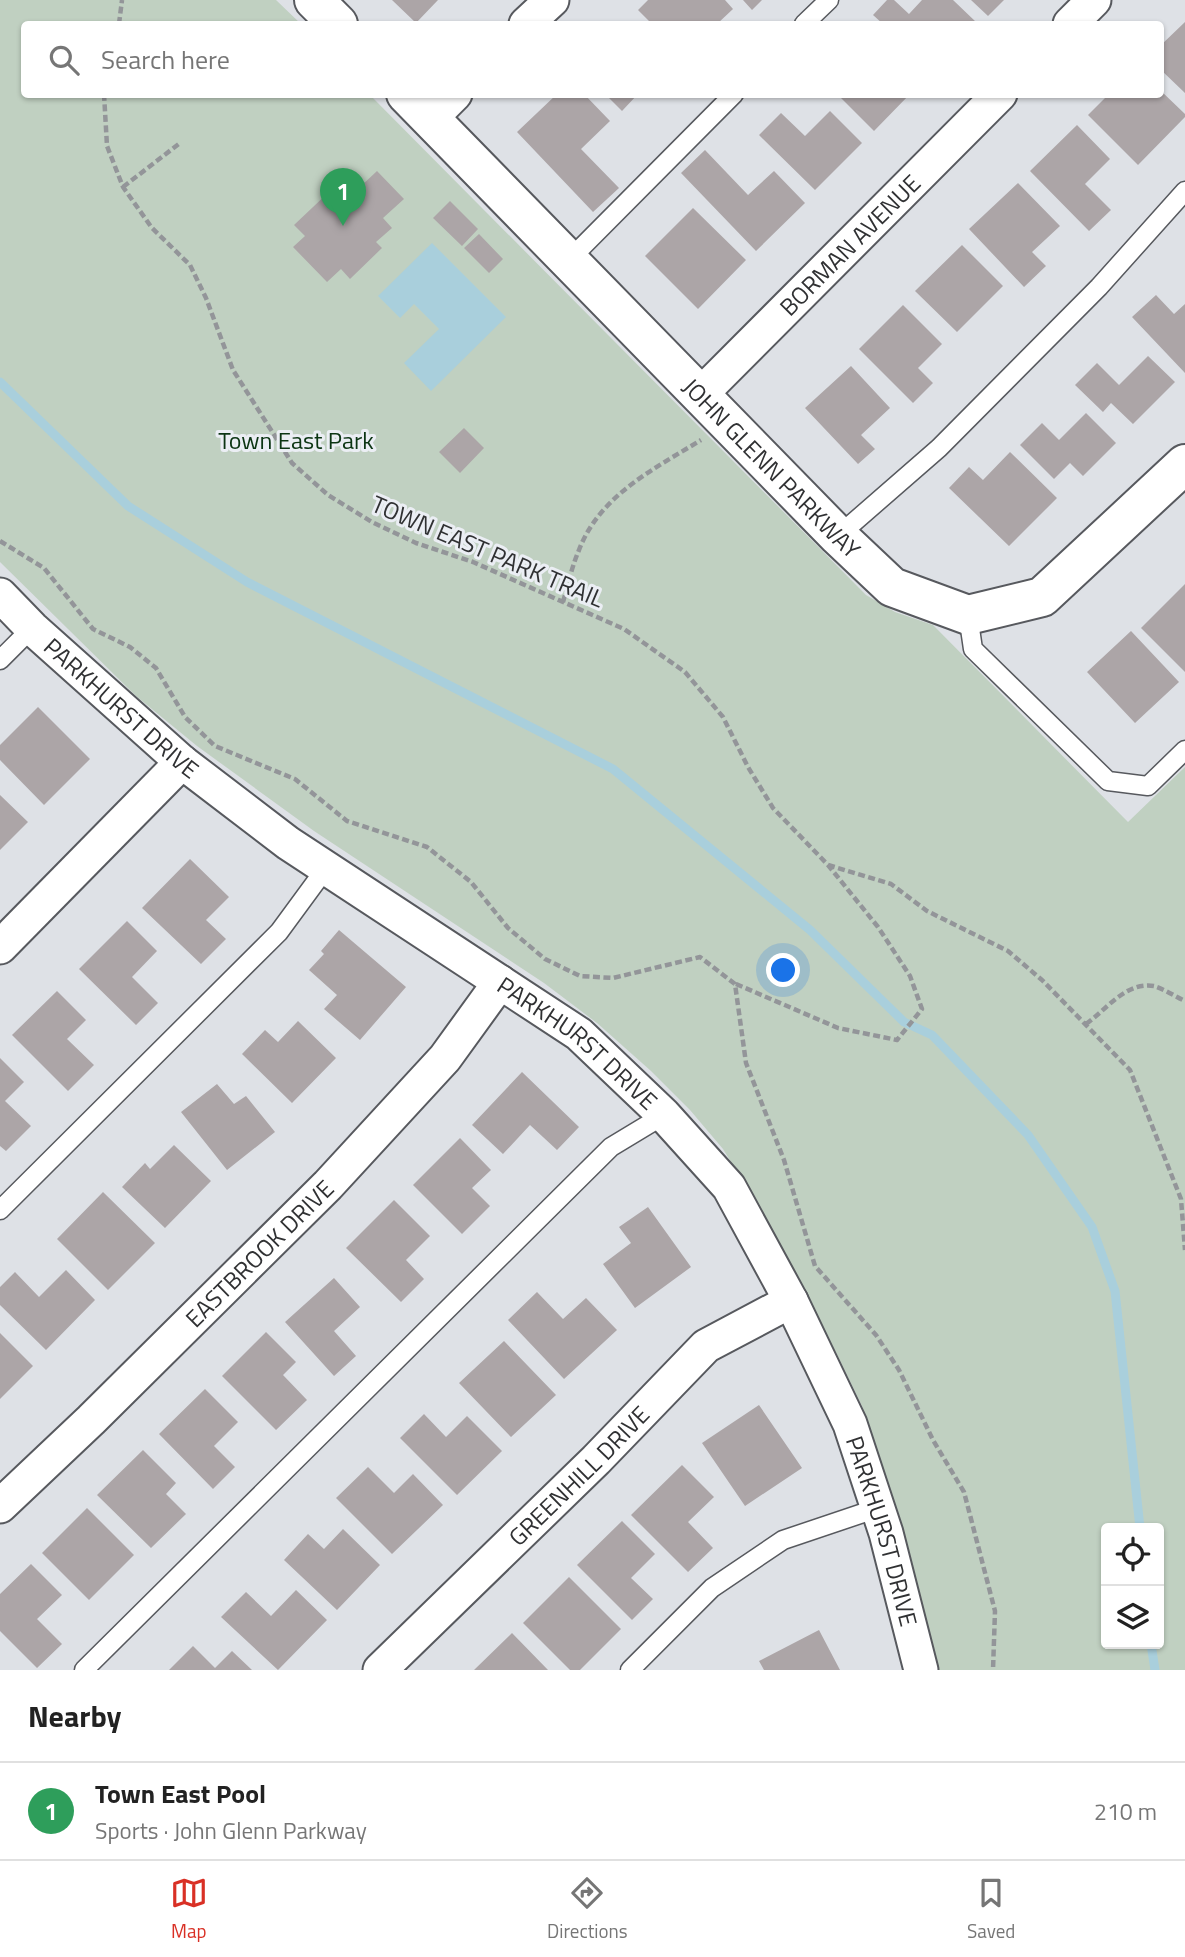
<!DOCTYPE html>
<meta charset="utf-8">
<style>
body{margin:0;font-family:"Titillium Web",sans-serif;background:#f6f6f6;color:#222}
.controls{position:absolute;right:21px;bottom:21px;display:grid;overflow:hidden;border-radius:7px;box-shadow:0 2px 5px #0004}
.controls button{width:63px;height:63px;display:grid;place-items:center;padding:0;border:0;border-bottom:2px solid #e0e0e0;background:#fff;color:#222;font:35px sans-serif}
.you{position:absolute;left:784px;top:971px;width:24px;height:24px;margin:-18px;border:5px solid #fff;border-radius:50%;background:#1a73e8;box-shadow:0 0 0 10px #1a73e833}
.badge{display:grid;place-items:center;width:46px;height:46px;border-radius:50%;background:#d93025;color:#fff;font-size:23px;font-weight:700}
.pin{position:absolute;translate:-50% -58px;filter:drop-shadow(0 2px 4px #0008)}
.pin::after{content:'';position:absolute;top:37px;width:24px;height:21px;background:inherit;clip-path:polygon(0 0,100% 0,50% 100%)}
.list{margin:0;padding:0;list-style:none}
h2{display:flex;justify-content:space-between;align-items:center;height:91px;margin:0;padding:0 28px;font-size:30px}
h2 small{font-size:23px;font-weight:400;color:#767676}
.list li{display:grid;grid-template-columns:46px 1fr auto;gap:21px;align-items:center;box-sizing:border-box;height:98px;padding:0 28px;border-top:2px solid #e0e0e0}
.list b{display:block;font-size:26px;white-space:nowrap}
.list p{margin:0;font-size:23px;white-space:nowrap;color:#767676}
.list em{font-size:23px;font-style:normal;color:#767676}
.icon{flex:none;width:38px;height:38px;fill:none;stroke:currentColor;stroke-width:2;stroke-linecap:round;stroke-linejoin:round}
.map{position:relative;flex:none;width:1185px;height:1670px;overflow:hidden}
.search{position:absolute;background:#fff;box-shadow:0 2px 5px #0004;left:21px;right:21px;top:21px;height:77px;display:flex;align-items:center;gap:18px;box-sizing:border-box;padding:0 24px;border-radius:7px;color:#767676;font-size:26px}
.sheet{height:189px;background:#fff}
nav{display:flex;justify-content:space-around;align-items:center;box-sizing:border-box;height:98px;border-top:2px solid #e0e0e0;background:#fff;font-size:19px;color:#767676}
nav a{display:grid;justify-items:center;gap:4px}
nav .on{color:#d93025}
.map>svg:first-child{display:block}
.green{fill:#c0d0c1;fill-rule:evenodd}
.water{fill:#a9cfdc}
.lines{fill:none;stroke-linecap:round;stroke-linejoin:round}
.stream{stroke:#a9cfdc;stroke-width:9}
.building{fill:#aca5a7}
.service-casing{stroke:#57595e;stroke-width:21}
.minor-casing{stroke:#57595e;stroke-width:37}
.tertiary-casing{stroke:#57595e;stroke-width:42}
.path{stroke:#939599;stroke-width:4.5;stroke-dasharray:7 3.5;stroke-linecap:butt}
.service{stroke:#fff;stroke-width:18}
.minor{stroke:#fff;stroke-width:33}
.tertiary{stroke:#fff;stroke-width:38}
.labels{text-anchor:middle;dominant-baseline:central;stroke-width:6;stroke-linejoin:round;paint-order:stroke}
.street-label{font-size:24px;fill:#303133;stroke:#ebeef4}
.park-label{font-size:24px;fill:#0c3513;stroke:#ebeef4}
</style>
<div class="map">
<svg width="1185" height="1670" viewBox="0 0 1185 1670">
<rect width="100%" height="100%" fill="#dee1e6"/>
<path class="green" d="M0,0H276L301,24H24V94L370,95L866,595L895,612L933,625L1128,822L1185,767V1670H934L877,1449L862,1406L829,1338L754,1199L723,1149L690,1110L651,1071L597,1023L544,983L314,831L197,746L136,696L0,562ZM1106,1528H1159V1644H1106Z"/>
<path class="water" d="M432,243L506,317L431,391L404,363L439,329L414,304L400,318L378,296Z"/>
<g class="lines">
<path class="stream" d="M0,382L128,506L247,582L613,769L810,930L904,1022L932,1035L1028,1135L1092,1227L1115,1291L1140,1528
M1151,1644L1155,1670"/>
</g>
<path class="building" d="M392,0H438L416,23Z
M648,0H725L733,9L717,24H652L638,10Z
M743,0H762L752,10Z
M887,0H894L909,14L922,0H953L976,22L973,24H883L873,15Z
M971,0H1004L988,16Z
M1185,22V93L1160,69V46Z
M1160,90L1185,114V117L1138,165L1088,115L1109,94H1160Z
M557,94H584L610,121L581,149L619,188L593,212L517,132Z
M605,94H638L622,111Z
M837,94H910L874,131Z
M830,111L862,143L815,190L759,135L781,113L805,136Z
M1077,125L1110,159L1085,184L1111,210L1089,231L1030,171Z
M705,150L748,195L774,171L805,203L756,251L681,173Z
M377,171L404,199L383,218L392,228L376,242L382,248L350,279L341,269L327,282L293,247L305,236L294,225L331,190L343,203Z
M1018,183L1060,226L1032,252L1046,266L1024,287L969,229Z
M450,201L478,229L462,246L433,218Z
M693,208L746,260L698,309L645,256Z
M479,234L503,259L489,273L464,248Z
M962,245L1003,286L957,332L915,291Z
M1156,295L1174,314L1185,304V373L1132,317Z
M903,305L942,344L918,368L933,383L913,403L859,349Z
M1148,356L1175,382L1133,424L1111,403L1103,412L1075,385L1097,363L1119,385Z
M851,366L890,408L861,435L875,449L858,464L805,408Z
M1086,413L1116,443L1083,476L1070,463L1054,479L1020,445L1042,423L1059,440Z
M464,428L484,448L460,473L439,452Z
M1010,452L1057,498L1009,546L949,488L969,467L983,480Z
M1185,584V672L1141,628Z
M1131,631L1179,682L1135,723L1087,672Z
M38,707L90,759L44,805L0,760V745Z
M0,795L28,822L0,850Z
M190,859L229,897L206,920L226,939L201,964L142,908Z
M127,921L157,951L132,977L158,1003L136,1025L79,969Z
M339,930L406,987L360,1040L324,1009L337,995L309,970L324,954L321,951Z
M57,991L86,1020L67,1039L94,1065L68,1091L12,1035Z
M298,1021L336,1058L292,1103L242,1054L265,1030L278,1042Z
M0,1058L24,1082L5,1101L31,1126L6,1151L0,1146Z
M522,1072L579,1127L557,1150L530,1125L503,1154L472,1125Z
M217,1084L234,1104L246,1096L275,1132L227,1170L181,1112Z
M460,1138L491,1170L472,1188L490,1206L462,1234L413,1185Z
M174,1145L211,1181L165,1228L122,1187L145,1163L150,1169Z
M103,1192L155,1243L108,1290L57,1239Z
M394,1200L430,1236L406,1260L424,1279L401,1302L346,1248Z
M648,1207L691,1267L635,1308L603,1264L631,1243L619,1227Z
M66,1270L95,1300L46,1350L0,1305V1287L15,1272L39,1297Z
M334,1278L360,1307L334,1331L356,1356L334,1376L285,1322Z
M537,1292L563,1319L586,1298L617,1330L564,1379L508,1320Z
M266,1332L296,1362L283,1375L307,1400L276,1430L222,1376Z
M0,1333L33,1366L0,1399Z
M504,1341L556,1395L511,1437L459,1383Z
M205,1389L238,1422L214,1446L235,1467L213,1489L159,1434Z
M759,1405L802,1468L745,1506L702,1443Z
M424,1414L446,1437L467,1416L502,1451L457,1495L400,1438Z
M143,1450L176,1483L166,1494L186,1514L151,1548L97,1495Z
M682,1465L714,1497L688,1522L713,1548L688,1572L631,1515Z
M368,1467L394,1493L413,1474L443,1505L392,1554L336,1498Z
M87,1508L134,1555L89,1600L42,1553Z
M622,1521L655,1554L631,1578L653,1599L632,1620L577,1565Z
M343,1529L380,1565L337,1610L284,1560L308,1534L324,1549Z
M31,1564L62,1595L37,1619L62,1644L37,1668L0,1631V1594Z
M569,1577L621,1629L580,1670H570L523,1623Z
M296,1590L327,1620L278,1670L221,1617L246,1592L271,1616Z
M819,1630L840,1670H764L759,1661Z
M512,1633L548,1670H474Z
M193,1646L215,1668L232,1651L252,1670H169Z"/>
<g class="lines">
<g class="service-casing">
<path id="service" d="M804,24L829,0
M569,260L734,94
M838,536L939,448L1099,287L1185,191
M968,615L973,649L1108,781L1148,786L1185,750
M0,660L32,628
M0,1210L279,932L326,868
M84,1670L611,1147L664,1115
M630,1670L712,1588L783,1540L878,1508"/>
</g>
<g class="minor-casing">
<g id="minor">
<path d="M526,24L552,0"/>
<path d="M1070,24L1094,0"/>
<path d="M430,119L455,94"/>
<path id="s1" d="M700,395L1000,94"/>
<path id="s2" d="M0,595L32,628L182,762L288,843L579,1034L664,1115L729,1187L791,1301L850,1424L886,1533L921,1670"/>
<path d="M0,947L182,762"/>
<path id="s3" d="M0,1506L91,1420L328,1185L445,1058L500,982"/>
<path id="s4" d="M380,1670L596,1460L706,1346L791,1301"/>
</g>
</g>
<g class="tertiary-casing">
<g id="tertiary">
<path d="M314,0L338,24"/>
<path id="s5" d="M406,94L838,536L892,587L968,615L1042,597L1185,464"/>
</g>
</g>
<path class="path" d="M119,24L122,0
M104,94L107,146L123,187L152,228L190,265L206,298L233,370L292,463L328,495L372,522L416,543L473,562L624,629L685,672L723,717L748,767L773,808L828,865L878,927L910,976L922,1009L897,1040L838,1028L736,984
M123,187L180,143
M0,541L44,568L93,629L130,647L156,668L185,717L215,746L295,779L347,821L427,847L471,882L508,928L545,959L580,976L613,978L700,957L735,984L746,1063L784,1160L815,1266L876,1335L899,1370L933,1440L964,1492L995,1611L993,1670
M563,602C568,585 572,566 579,550C600,495 654,469 701,440
M828,865L891,884L927,911L1008,951L1042,980L1130,1070L1181,1199L1185,1250
M1086,1024C1105,1011 1126,981 1154,986C1164,989 1176,997 1185,1001"/>
<use href="#service" class="service"/>
<use href="#minor" class="minor"/>
<use href="#tertiary" class="tertiary"/>
</g>
<g class="labels">
<g class="street-label">
<text stroke="none"><textPath href="#s1" startOffset="212">BORMAN AVENUE</textPath></text>
<text stroke="none"><textPath href="#s5" startOffset="523">JOHN GLENN PARKWAY</textPath></text>
<text transform="translate(488 551) rotate(23)">TOWN EAST PARK TRAIL</text>
<text stroke="none"><textPath href="#s2" startOffset="166">PARKHURST DRIVE</textPath></text>
<text stroke="none"><textPath href="#s2" startOffset="733">PARKHURST DRIVE</textPath></text>
<text stroke="none"><textPath href="#s3" startOffset="362">EASTBROOK DRIVE</textPath></text>
<text stroke="none"><textPath href="#s4" startOffset="278">GREENHILL DRIVE</textPath></text>
<text stroke="none"><textPath href="#s2" startOffset="1321">PARKHURST DRIVE</textPath></text>
</g>
<g class="park-label">
<text x="296" y="440">Town East Park</text>
</g>
</g>
</svg>
<div class="controls">
<button><svg class="icon" aria-label="locate" viewBox="0 0 24 24"><circle cx="12" cy="12" r="6"/><path d="M12 2v4M12 18v4M2 12h4M18 12h4"/></svg></button>
<button><svg class="icon" aria-label="layers" viewBox="0 0 24 24"><path d="M12 4l9 5-9 5-9-5zM3 14l9 5 9-5"/></svg></button>
</div>
<div class="you"></div>
<div class="pin badge" style="left:343px;top:226px;background:#2e9e5b">1</div>
<div class="search"><svg class="icon" aria-label="search" viewBox="0 0 24 24"><circle cx="10" cy="10" r="6"/><path d="M15 15l6 6"/></svg>Search here</div>
</div>
<section class="sheet">
<h2>Nearby<small></small></h2>
<ul class="list">
<li><span class="badge" style="background:#2e9e5b">1</span><div><b>Town East Pool</b><p>Sports · John Glenn Parkway</p></div><em>210 m</em></li>
</ul>
</section>
<nav>
<a class="on"><svg class="icon" aria-label="map" viewBox="0 0 24 24"><path d="M3 6l6-2 6 2 6-2v14l-6 2-6-2-6 2zM9 4v14M15 6v14"/></svg>Map</a>
<a><svg class="icon" aria-label="directions" viewBox="0 0 24 24"><path d="M12 3l9 9-9 9-9-9zM9 14v-3h6M13 9l2 2-2 2"/></svg>Directions</a>
<a><svg class="icon" aria-label="saved" viewBox="0 0 24 24"><path d="M7 4h10v16l-5-4-5 4z"/></svg>Saved</a>
</nav>
